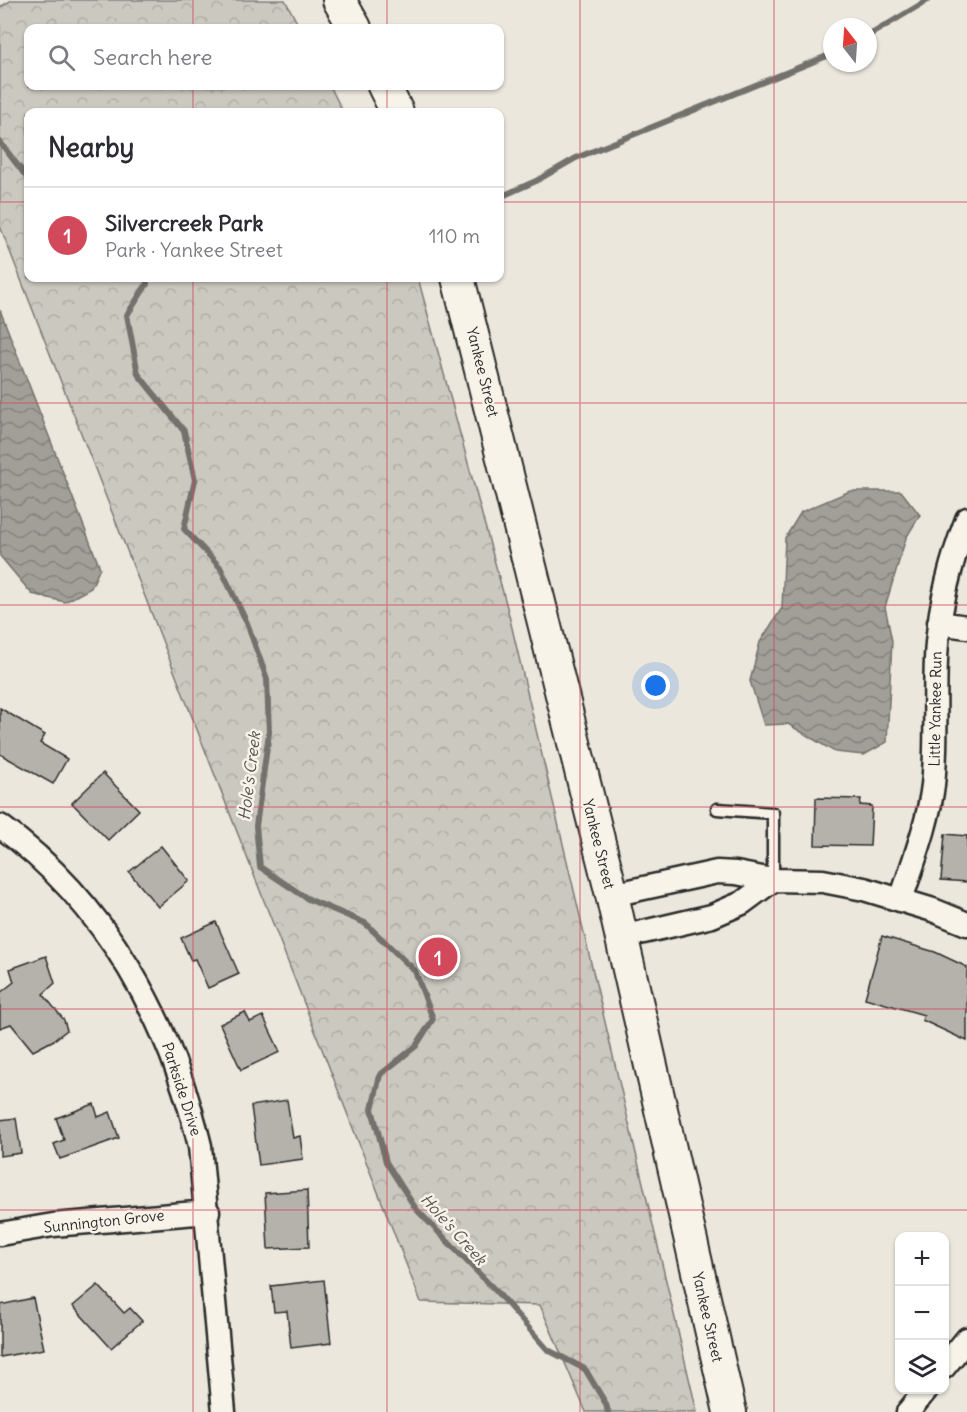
<!DOCTYPE html>
<meta charset="utf-8">
<style>
body{margin:0;font-family:Delius,sans-serif;background:#f2f2f3;color:#2b2b33}
.controls{position:absolute;right:18px;bottom:18px;display:grid;overflow:hidden;border-radius:12px;box-shadow:0 2px 4px #0004}
.controls button{width:54px;height:54px;display:grid;place-items:center;padding:0;border:0;border-bottom:2px solid #e1e1e2;background:#fff;color:#2b2b33;font:30px sans-serif}
.compass{position:absolute;left:823px;top:18px;width:54px;height:54px;border-radius:50%;background:#fff;box-shadow:0 2px 4px #0004;rotate:343deg}
.you{position:absolute;left:656px;top:686px;width:21px;height:21px;margin:-15px;border:4px solid #fff;border-radius:50%;background:#1a73e8;box-shadow:0 0 0 9px #1a73e833}
.badge{display:grid;place-items:center;width:39px;height:39px;border-radius:50%;background:#d1495b;color:#fff;font-size:20px;font-weight:700}
.pin{position:absolute;translate:-50% -50%;border:3px solid #fff;box-shadow:0 2px 6px #0006}
.list{margin:0;padding:0;list-style:none}
h2{display:flex;justify-content:space-between;align-items:center;height:78px;margin:0;padding:0 24px;font-size:26px}
h2 small{font-size:20px;font-weight:400;color:#7c7c81}
.list li{display:grid;grid-template-columns:39px 1fr auto;gap:18px;align-items:center;box-sizing:border-box;height:96px;padding:0 24px;border-top:2px solid #e1e1e2}
.list b{display:block;font-size:22px;white-space:nowrap}
.list p{margin:0;font-size:20px;white-space:nowrap;color:#7c7c81}
.list em{font-size:20px;font-style:normal;color:#7c7c81}
.icon{flex:none;width:33px;height:33px;fill:none;stroke:currentColor;stroke-width:2;stroke-linecap:round;stroke-linejoin:round}
.map{position:relative;flex:none;width:967px;height:1412px;overflow:hidden}
.search{position:absolute;background:#fff;box-shadow:0 2px 4px #0004;left:24px;top:24px;width:480px;height:66px;display:flex;align-items:center;gap:15px;box-sizing:border-box;padding:0 21px;border-radius:12px;color:#7c7c81;font-size:22px}
.panel{position:absolute;background:#fff;box-shadow:0 2px 4px #0004;left:24px;top:108px;width:480px;height:174px;border-radius:12px}
.map>svg:first-child{display:block}
.park{fill:url(#park-crowns);stroke:#7b7a75;stroke-width:1.5}
.water{fill:url(#water-waves);stroke:#72716c;stroke-width:1.5}
.lines{fill:none;stroke-linecap:round;stroke-linejoin:round}
.stream{stroke:#72716c;stroke-width:6}
.building{fill:#b5b2ab;stroke:#2b2b2b;stroke-width:1.5}
.lane-casing{stroke:#2b2b2b;stroke-width:15}
.street-casing{stroke:#2b2b2b;stroke-width:27}
.secondary-casing{stroke:#2b2b2b;stroke-width:36}
.lane{stroke:#f7f3e8;stroke-width:10}
.street{stroke:#f7f3e8;stroke-width:22}
.secondary{stroke:#f7f3e8;stroke-width:32}
.grid{fill:none;stroke:#d1495b;stroke-width:1.5;stroke-opacity:0.55}
.labels{text-anchor:middle;dominant-baseline:central;stroke-width:5;stroke-linejoin:round;paint-order:stroke}
.street-label{font-size:15px;fill:#2b2b2b;stroke:#f7f3e8}
.water-label{font-size:16px;font-style:italic;fill:#555451;stroke:#f7f3e8}
</style>
<div class="map">
<svg width="967" height="1412" viewBox="0 0 967 1412">
<defs>
<pattern id="park-crowns" width="20" height="18" patternUnits="userSpaceOnUse" patternTransform="scale(1.5)"><rect width="20" height="18" fill="#cbc8bf"/><path d="M2 6a3 3 0 1 1 6 0M12 15a3 3 0 1 1 6 0" fill="none" stroke="#aeaca4"/></pattern>
<pattern id="water-waves" width="16" height="10" patternUnits="userSpaceOnUse" patternTransform="scale(1.5)"><rect width="16" height="10" fill="#a29f98"/><path d="M0 5q4-4 8 0t8 0" fill="none" stroke="#84827c"/></pattern>
</defs>
<rect width="100%" height="100%" fill="#ebe7dd"/>
<filter id="ink" filterUnits="userSpaceOnUse"><feTurbulence type="fractalNoise" baseFrequency=".0167" numOctaves="2"/><feDisplacementMap in="SourceGraphic" scale="12" xChannelSelector="R" yChannelSelector="G"/><feConvolveMatrix kernelMatrix="1 2 1 2 8 2 1 2 1" color-interpolation-filters="sRGB"/></filter>
<g filter="url(#ink)">
<path class="park" d="M12,0H285L300,28H28V86H330L343,112H28V278H418L508,611L697,1412H586L540,1305L421,1302L0,226V7Z"/>
<path class="water" d="M0,310L100,568L91,588L65,602L32,594L0,556Z
M850,491H901L920,515L906,538L885,607L892,641L887,742L864,755L835,752L788,724L764,725L750,681L760,642L782,608L785,538L801,512Z"/>
<g class="lines">
<path class="stream" d="M868,36L928,0
M0,142L28,179
M500,197L536,181L576,158L832,54
M146,278L147,284L127,315L138,374L184,431L195,480L184,529L220,567L247,623L267,679L269,733L256,826L260,867L308,899L365,923L415,971L433,1019L416,1046L380,1075L372,1109L386,1162L416,1209L495,1290L548,1350L585,1369L606,1404L608,1412"/>
</g>
<path class="building" d="M0,708L45,735L40,743L67,759L53,784L0,754Z
M103,773L139,810L108,840L72,803Z
M816,798L861,799L860,805L872,806L870,846L815,845Z
M945,834L967,836V882L941,880Z
M161,846L189,881L158,907L129,872Z
M216,922L239,974L208,988L195,959L191,960L181,938Z
M882,936L935,952L967,967V1041L922,1020L924,1015L865,998Z
M46,956L55,983L43,994L64,1020L67,1030L54,1040L33,1051L11,1024L0,1028V993L14,982L10,969Z
M245,1012L250,1022L263,1016L280,1052L241,1070L220,1024Z
M287,1100L293,1138L300,1136L303,1159L259,1165L251,1106Z
M94,1104L98,1117L110,1112L119,1138L60,1159L54,1144L64,1140L56,1118Z
M16,1118L21,1153L0,1156V1120Z
M307,1190L309,1247L268,1249L265,1193Z
M324,1280L331,1343L291,1348L287,1311L274,1312L271,1286Z
M98,1285L124,1313L130,1308L142,1321L111,1348L73,1306Z
M33,1298L44,1349L0,1357V1305Z"/>
<g class="lines">
<g class="lane-casing">
<path id="lane" d="M717,809L773,813V880"/>
</g>
<g class="street-casing">
<path id="street" d="M939,623L967,627
M0,826C106,903 170,1020 200,1146L224,1412
M612,895L717,872L736,873L773,880L823,881L864,889L933,910L967,924
M901,900C913,862 928,825 933,785C938,738 933,690 937,643C941,600 952,558 967,519
M622,937L712,916L742,903L773,880
M0,1234L53,1225L208,1212
M944,1367L967,1339
M908,1412L926,1390"/>
</g>
<g class="secondary-casing">
<path id="secondary" d="M339,0L355,28
M384,86L397,112
M458,278L612,895L730,1412"/>
</g>
<use href="#lane" class="lane"/>
<use href="#street" class="street"/>
<use href="#secondary" class="secondary"/>
</g>
</g>
<path class="grid" d="M193,0V28M387,0V28M580,0V1412M774,0V1412M193,86V112M387,86V112M0,202H28M500,202H967M193,278V1412M387,278V1412M0,403H967M0,605H967M0,807H967M0,1009H967M0,1210H967"/>
<g class="labels">
<g class="street-label">
<text transform="translate(483 372) rotate(76)">Yankee Street</text>
<text transform="translate(935 709) rotate(-89)">Little Yankee Run</text>
<text transform="translate(599 844) rotate(76)">Yankee Street</text>
<text transform="translate(182 1089) rotate(72)">Parkside Drive</text>
<text transform="translate(104 1221) rotate(-6)">Sunnington Grove</text>
<text transform="translate(708 1317) rotate(77)">Yankee Street</text>
</g>
<g class="water-label">
<text transform="translate(249 776) rotate(-83)">Hole's Creek</text>
<text transform="translate(454 1229) rotate(48)">Hole's Creek</text>
</g>
</g>
</svg>
<div class="controls">
<button>+</button>
<button>−</button>
<button><svg class="icon" aria-label="layers" viewBox="0 0 24 24"><path d="M12 4l9 5-9 5-9-5zM3 14l9 5 9-5"/></svg></button>
</div>
<svg class="compass" viewBox="-18 -18 36 36"><path d="M0-13l5 13h-10z" fill="#e53935"/><path d="M0 13l5-13h-10z" fill="#7c7c81"/></svg>
<div class="you"></div>
<div class="pin badge" style="left:438px;top:957px">1</div>
<div class="search"><svg class="icon" aria-label="search" viewBox="0 0 24 24"><circle cx="10" cy="10" r="6"/><path d="M15 15l6 6"/></svg>Search here</div>
<section class="panel">
<h2>Nearby<small></small></h2>
<ul class="list">
<li><span class="badge">1</span><div><b>Silvercreek Park</b><p>Park · Yankee Street</p></div><em>110 m</em></li>
</ul>
</section>
</div>
